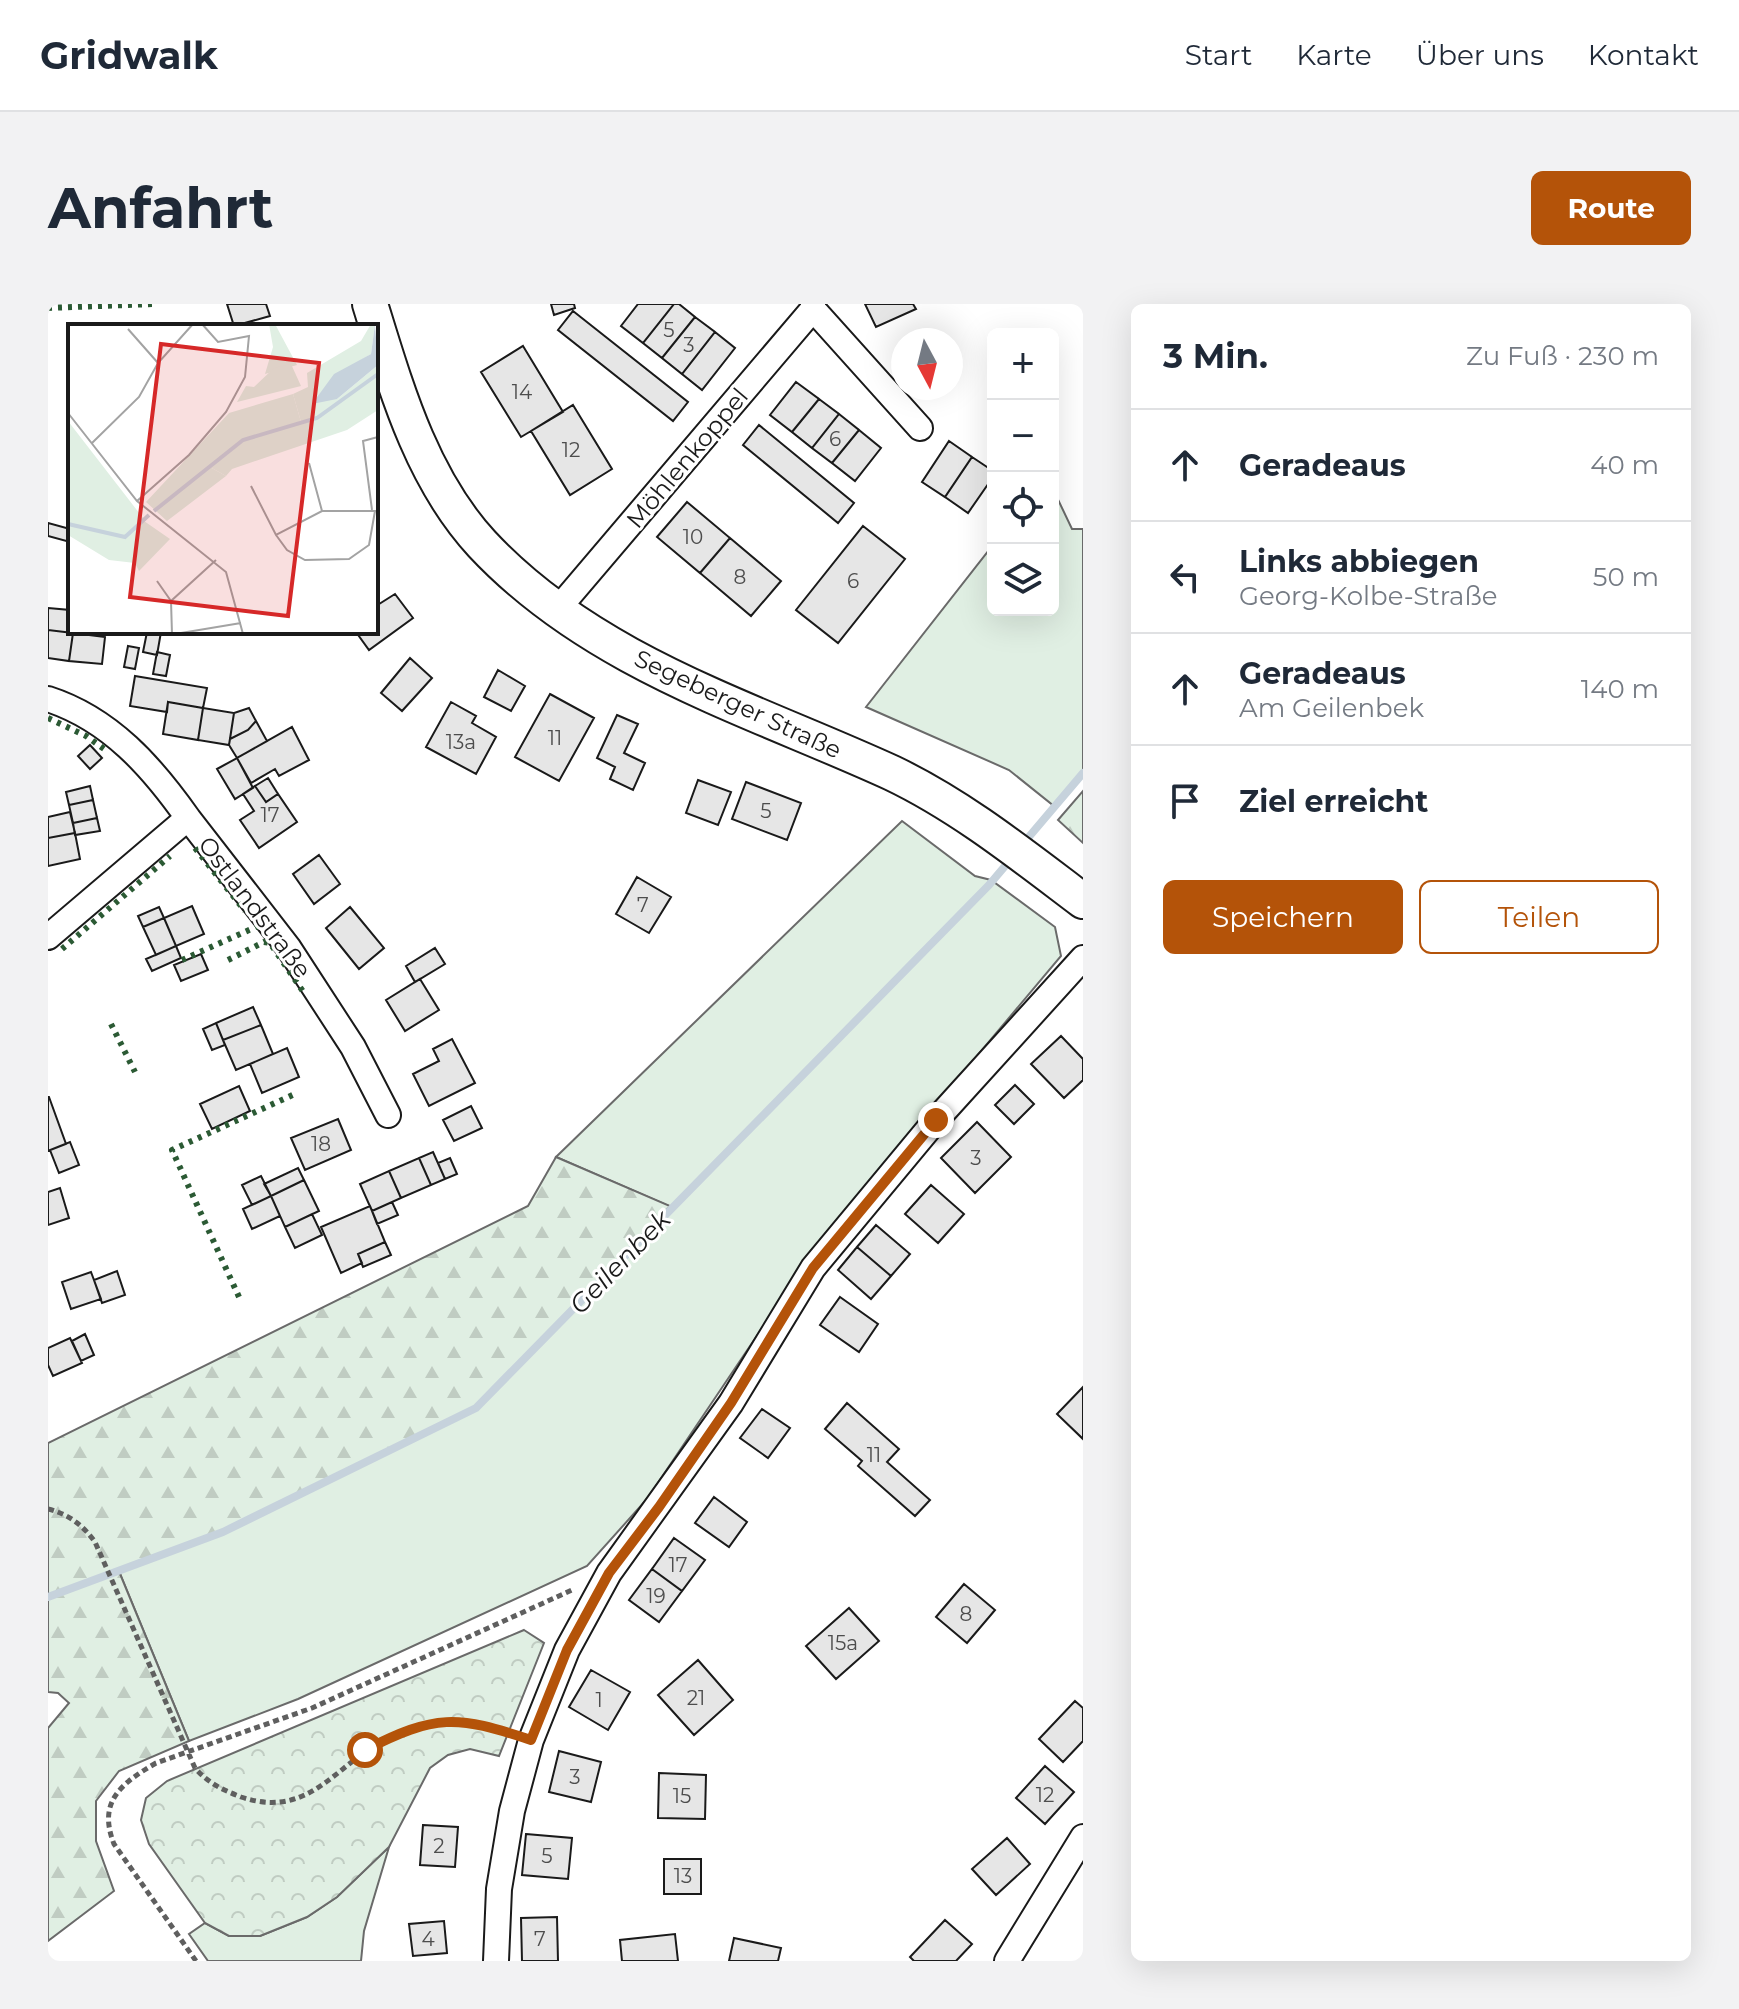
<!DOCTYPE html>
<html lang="de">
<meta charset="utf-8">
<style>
body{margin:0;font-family:Montserrat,sans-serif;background:#f2f2f3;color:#1f2937}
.controls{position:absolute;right:24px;top:24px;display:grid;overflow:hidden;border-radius:12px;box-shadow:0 8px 32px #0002}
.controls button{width:72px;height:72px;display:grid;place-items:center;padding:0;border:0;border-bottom:2px solid #e0e1e3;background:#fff;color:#1f2937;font:40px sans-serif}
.compass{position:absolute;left:843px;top:24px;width:72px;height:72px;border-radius:50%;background:#fff;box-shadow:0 8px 32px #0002;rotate:173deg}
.stop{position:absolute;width:24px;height:24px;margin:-18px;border:6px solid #b45309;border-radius:50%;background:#fff}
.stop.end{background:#b45309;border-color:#fff;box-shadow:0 2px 8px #0008}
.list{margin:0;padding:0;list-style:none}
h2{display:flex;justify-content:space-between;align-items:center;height:104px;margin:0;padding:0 32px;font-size:34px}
h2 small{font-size:26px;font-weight:400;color:#747a83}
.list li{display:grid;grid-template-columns:52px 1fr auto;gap:24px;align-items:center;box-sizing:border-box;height:112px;padding:0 32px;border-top:2px solid #e0e1e3}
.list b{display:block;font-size:30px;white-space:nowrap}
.list p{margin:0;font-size:26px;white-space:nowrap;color:#747a83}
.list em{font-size:26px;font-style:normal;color:#747a83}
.actions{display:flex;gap:16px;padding:24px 32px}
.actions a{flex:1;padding:18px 0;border:2px solid #b45309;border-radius:12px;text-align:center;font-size:28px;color:#b45309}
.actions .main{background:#b45309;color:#fff}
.icon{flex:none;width:44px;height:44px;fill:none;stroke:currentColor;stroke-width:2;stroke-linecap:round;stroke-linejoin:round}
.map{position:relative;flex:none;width:1035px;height:1657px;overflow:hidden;border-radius:12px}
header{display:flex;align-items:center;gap:48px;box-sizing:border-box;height:112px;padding:0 40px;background:#fff;border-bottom:2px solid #e0e1e3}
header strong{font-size:38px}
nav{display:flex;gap:44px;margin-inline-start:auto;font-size:28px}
.intro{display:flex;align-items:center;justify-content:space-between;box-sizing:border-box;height:192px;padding:0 48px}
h1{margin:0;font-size:56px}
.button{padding:20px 36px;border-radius:12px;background:#b45309;color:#fff;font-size:28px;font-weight:700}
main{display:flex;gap:48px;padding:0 48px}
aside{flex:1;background:#fff;border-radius:12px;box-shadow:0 8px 32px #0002}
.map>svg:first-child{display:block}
.grass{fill:#e0efe3;stroke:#6a6a6a;stroke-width:2}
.forest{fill:url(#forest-firs);stroke:#6a6a6a;stroke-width:2}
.park{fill:url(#park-crowns);stroke:#6a6a6a;stroke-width:2}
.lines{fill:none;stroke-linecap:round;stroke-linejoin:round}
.stream{stroke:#c6d2dc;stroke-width:8}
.building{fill:#e6e6e6;stroke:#1a1a1a;stroke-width:2}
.minor-casing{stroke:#1a1a1a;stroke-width:28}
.secondary-casing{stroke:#1a1a1a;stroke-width:38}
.path{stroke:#5f5f5f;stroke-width:5;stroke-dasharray:6 4;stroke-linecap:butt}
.minor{stroke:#fff;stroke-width:24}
.secondary{stroke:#fff;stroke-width:34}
.hedge{stroke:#2b5a34;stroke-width:6;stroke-dasharray:4 6;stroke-linecap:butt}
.route{stroke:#b45309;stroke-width:10}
.labels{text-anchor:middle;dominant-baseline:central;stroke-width:6;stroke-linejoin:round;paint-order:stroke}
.number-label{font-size:20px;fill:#4d4d4d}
.street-label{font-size:24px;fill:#1a1a1a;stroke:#fff}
.water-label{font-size:26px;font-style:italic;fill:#1a1a1a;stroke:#fff}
.inset-river{fill:none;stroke:#c6d2dc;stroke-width:4}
.inset-road{fill:none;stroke:#a3a3a3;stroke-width:2}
.view{fill:#d62828;fill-opacity:0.15;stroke:#d62828;stroke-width:4}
.inset-edge{fill:none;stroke:#1a1a1a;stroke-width:4}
</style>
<header>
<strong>Gridwalk</strong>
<nav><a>Start</a><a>Karte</a><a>Über uns</a><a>Kontakt</a></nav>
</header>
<div class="intro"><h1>Anfahrt</h1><a class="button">Route</a></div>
<main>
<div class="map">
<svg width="1035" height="1657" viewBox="0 0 1035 1657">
<defs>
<pattern id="forest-firs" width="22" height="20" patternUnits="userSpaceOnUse" patternTransform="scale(2)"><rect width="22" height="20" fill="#e0efe3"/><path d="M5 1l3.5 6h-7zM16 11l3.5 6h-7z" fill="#c0ccc2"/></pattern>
<pattern id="park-crowns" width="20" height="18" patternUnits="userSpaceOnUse" patternTransform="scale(2)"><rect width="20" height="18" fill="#e0efe3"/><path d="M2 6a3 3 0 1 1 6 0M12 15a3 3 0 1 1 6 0" fill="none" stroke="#c0ccc2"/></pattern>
</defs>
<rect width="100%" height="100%" fill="#fff"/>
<path class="grass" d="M1005,185L1024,225H1035V469L1006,502L961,466L818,403L945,241V306H1005Z
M854,517L927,572L943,576L1007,623L1013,652L770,941L599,1195L539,1262L250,1395L141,1437L70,1265L175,1226L428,1102L621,902L508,853Z
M341,1543L316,1627L313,1657H160L141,1630L157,1619L181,1632H212L259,1613L289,1593Z"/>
<path class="forest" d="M1035,487V539L1010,516Z
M508,853L622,902L428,1102L175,1226L70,1265L141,1437L71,1467L48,1497V1537L66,1587L0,1637V1424L21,1399L10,1389L0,1388V1139L480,902Z"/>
<path class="park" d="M476,1326L496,1339L451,1452L422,1445L400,1451L382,1464L341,1543L289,1593L259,1613L212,1632H181L157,1619L101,1540L93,1516L98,1494L119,1477Z"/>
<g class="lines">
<path class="stream" d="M974,541L1035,469
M0,1293L175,1228L428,1104L941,581L963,555"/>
</g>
<path class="building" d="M179,0H218L222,12L186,22Z
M503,0H526L527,4L506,11Z
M590,0H626L595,39L573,22Z
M626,0H631L647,13L614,54L595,39Z
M817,0H865L868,5L828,23Z
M525,7L640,98L625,117L510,26Z
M647,13L667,28L634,70L614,54Z
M667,28L687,44L654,86L634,70Z
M475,42L515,108L473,133L433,68Z
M748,78L771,95L744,128L722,111Z
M771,95L791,110L764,144L744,128Z
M525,101L564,165L522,191L483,127Z
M791,110L811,126L784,159L764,144Z
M711,121L806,199L790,219L695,141Z
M811,126L833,144L807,177L784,159Z
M901,137L924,153L897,193L874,178Z
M924,153L945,167V173L920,209L897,193Z
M639,198L682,234L652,269L609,233Z
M0,219L22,225V238L0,232Z
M815,222L857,255L790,339L748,306Z
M682,234L733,277L703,312L652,269Z
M347,290L365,314L321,346L308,328H328V302Z
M0,304L22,306V328L25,329L0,326Z
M0,326L25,329L21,357L0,354Z
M99,328H113L109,351L95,348Z
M25,329L57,333L54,360L21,357Z
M80,342L91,344L87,365L76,363Z
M109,348L122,351L118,372L105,370Z
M362,354L384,374L354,407L333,389Z
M450,366L477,382L463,407L436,393Z
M87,372L159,384L155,404L120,398L119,408L82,402Z
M502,390L546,414L511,477L467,453Z
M120,398L155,404L150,436L115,430Z
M403,398L428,412L424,419L448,433L428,470L378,443Z
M155,404L186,409L181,441L150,436Z
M201,404L208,417L200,426L182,435L186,409Z
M569,411L590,420L576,449L597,459L585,486L562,475L567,463L549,454Z
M208,417L219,437L189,454L181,441L182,435L200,426Z
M244,423L261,456L231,472L227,465L203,479L189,454Z
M42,441L54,454L42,465L30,452Z
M189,454L205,484L187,495L169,465Z
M220,474L230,490L218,498L207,482Z
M650,476L683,488L670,521L638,509Z
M698,478L753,499L739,536L684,515Z
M42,482L45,496L21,501L18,488Z
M207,482L218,498L230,490L249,518L211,544L192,516L206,507L195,490Z
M45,496L49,514L25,519L21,501Z
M22,508L27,529L0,534V513Z
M49,514L52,527L27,531L25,519Z
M27,529L32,555L0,562V534Z
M271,551L292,580L266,600L245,570Z
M589,573L623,593L601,629L568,610Z
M144,602L156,630L128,642L116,614Z
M111,603L116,614L95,623L90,612Z
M302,603L336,644L311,665L278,624Z
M116,614L128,642L108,651L95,623Z
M128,642L133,654L104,667L98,655Z
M387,644L397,660L367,678L358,662Z
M153,650L160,666L133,677L126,661Z
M372,675L391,706L357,727L338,696Z
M205,703L213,721L175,736L168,719Z
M168,719L177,741L164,746L155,725Z
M213,721L225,750L188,766L175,736Z
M1013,732L1035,755V776L1016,794L983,760Z
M404,735L427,779L381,802L365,770L391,757L385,745Z
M239,744L251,773L214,789L202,760Z
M967,781L986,800L966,820L947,801Z
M191,782L202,807L164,825L152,800Z
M1,793L18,840L0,847V793Z
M423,802L434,824L406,837L395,816Z
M290,815L303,846L257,866L243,834Z
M929,818L963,853L927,889L893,854Z
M22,838L31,861L11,869L2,846Z
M385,848L397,875L383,881L371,854Z
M371,854L383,881L353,894L341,867Z
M402,854L409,870L397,875L390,859Z
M250,864L256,876L223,892L216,880Z
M341,867L353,894L324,907L312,880Z
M213,872L223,892L204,901L194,881Z
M256,876L271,907L237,923L223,892Z
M883,881L916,910L890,939L857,910Z
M12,884L21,914L0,921V888Z
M223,892L232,912L204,925L195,905Z
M344,898L350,911L329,920L324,907Z
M322,902L337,938L310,950L314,959L293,969L273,923Z
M264,910L274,931L247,944L237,923Z
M828,921L862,950L843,972L809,943Z
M337,938L343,951L315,963L310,950Z
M809,943L843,972L823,995L790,966Z
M69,967L77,991L54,999L46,976Z
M43,968L53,995L23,1005L14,978Z
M792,993L830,1020L811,1048L772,1021Z
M37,1030L46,1051L33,1057L24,1037Z
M22,1034L34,1059L5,1072L0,1061V1044Z
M1035,1083V1135L1009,1110Z
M799,1099L851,1145L839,1158L882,1196L867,1212L810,1162L814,1157L777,1125Z
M714,1105L742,1124L720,1154L692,1134Z
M666,1193L699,1218L681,1243L647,1219Z
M626,1234L657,1256L634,1287L604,1265Z
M604,1265L634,1287L611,1318L581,1296Z
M916,1280L947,1306L919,1339L888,1313Z
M801,1304L831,1337L788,1375L758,1342Z
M650,1356L685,1396L646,1431L610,1391Z
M543,1366L582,1388L560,1426L521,1403Z
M1027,1397L1035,1404V1437L1015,1458L991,1435Z
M511,1447L553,1458L543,1498L501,1488Z
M997,1462L1026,1488L997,1520L968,1494Z
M611,1469L658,1471L657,1515L610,1514Z
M375,1521L410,1523L407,1563L372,1561Z
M478,1530L524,1534L520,1575L474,1571Z
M959,1534L982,1560L948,1591L924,1565Z
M616,1555H653V1590H616Z
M509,1613L510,1657H474L473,1614Z
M897,1616L924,1640L908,1657H866L862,1653Z
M396,1617L399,1649L365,1652L361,1620Z
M627,1630L630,1657H574L572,1636Z
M686,1634L733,1644L730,1657H681Z"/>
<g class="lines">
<g class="minor-casing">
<path id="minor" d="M765,5L872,124
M509,306L765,5V0
M0,395C62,415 104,463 140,514
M0,633L140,514L240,643L305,743L340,811
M448,1657L451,1585L464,1507L483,1436L519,1346L561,1269L683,1099L765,964L888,816L1035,654
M959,1657L1035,1533"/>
</g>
<g class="secondary-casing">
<path id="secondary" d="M322,0C348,84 373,174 434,240C544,358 702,404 844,469C913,502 974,551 1035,597"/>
</g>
<path class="path" d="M0,1205C20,1210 35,1221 47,1238L147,1464C160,1479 175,1486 193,1493C268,1518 291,1450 354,1428C391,1414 424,1416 461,1429
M148,1657L66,1540C49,1497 74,1479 108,1459L264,1404L524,1286"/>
<use href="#minor" class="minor"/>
<use href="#secondary" class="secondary"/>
<path class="hedge" d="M0,4L104,0
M0,414L38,432L59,447
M147,544L197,607
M14,645L122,552
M134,656L210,622
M180,656L216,638L222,639L256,689
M63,720L87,768
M191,993L124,846L249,789"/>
</g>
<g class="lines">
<path class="route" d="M317,1446C388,1410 408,1411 483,1436L519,1346L561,1269L611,1203L683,1099L765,964L888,816"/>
</g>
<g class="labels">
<g class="number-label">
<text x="621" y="26">5</text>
<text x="641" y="41">3</text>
<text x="474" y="88">14</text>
<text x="787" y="135">6</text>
<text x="523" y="146">12</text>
<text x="645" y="233">10</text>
<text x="692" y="273">8</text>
<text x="805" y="277">6</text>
<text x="507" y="434">11</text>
<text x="413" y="438">13a</text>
<text x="718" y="507">5</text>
<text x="222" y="511">17</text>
<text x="595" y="601">7</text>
<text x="273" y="840">18</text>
<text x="928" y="854">3</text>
<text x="826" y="1151">11</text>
<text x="630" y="1261">17</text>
<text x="608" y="1292">19</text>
<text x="918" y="1310">8</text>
<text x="795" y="1339">15a</text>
<text x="648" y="1394">21</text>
<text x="551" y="1396">1</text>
<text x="527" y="1473">3</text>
<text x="997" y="1491">12</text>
<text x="634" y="1492">15</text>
<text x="391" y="1542">2</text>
<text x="499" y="1552">5</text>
<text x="635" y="1572">13</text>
<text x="380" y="1635">4</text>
<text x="492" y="1635">7</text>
</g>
<g class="street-label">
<text transform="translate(639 154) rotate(-50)">Möhlenkoppel</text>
<text transform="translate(690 400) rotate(25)">Segeberger Straße</text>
<text transform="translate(207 603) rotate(53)">Ostlandstraße</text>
</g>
<g class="water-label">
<text transform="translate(572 958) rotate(-46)">Geilenbek</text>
</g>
</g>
<g transform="translate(20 20)">
<rect width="310" height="310" fill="#fff"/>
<path d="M201,0H207L229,41L197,50L205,23ZM225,70L233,98L175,116L142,143L158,152L99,197L78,178L161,89ZM76,197L102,215L71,247L67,239L41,236L0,211L3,200L57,213Z" fill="#e0efe3"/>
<path d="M303,0H307L303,30L265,53L251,71L269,75L310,41V86L279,106L164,145L158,152L142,143L175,116L233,98L225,70L240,63L239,49L293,17ZM0,97L75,194L55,213L0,199Z" fill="#e0efe3"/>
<path d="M223,40L233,62L169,78L178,62L186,63L206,44Z" fill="#e0efe3"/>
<path d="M307,0L310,41L269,75L244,80L266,50L303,30Z" fill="#c6d2dc"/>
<path class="inset-river" d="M86,187L175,116L249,94L310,50M0,200L57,213L81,191"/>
<path class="inset-road" d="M60,5L90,39M0,89L69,177L158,248L175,310M24,119L71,73L90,39L125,0M241,139L254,187M183,162L208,211L254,187H310M69,177L121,131L158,88L177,53L181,12L150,18L134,0M304,186L295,117L310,113M208,211L219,226L237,236L281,235L301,221L307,187M89,257L103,277M104,310L103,277L148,236M107,310L173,299"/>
<path class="view" d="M93,20L251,39L220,292L62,273Z"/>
<rect width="310" height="310" class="inset-edge"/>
</g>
</svg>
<div class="controls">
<button>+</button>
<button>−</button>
<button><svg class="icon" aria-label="locate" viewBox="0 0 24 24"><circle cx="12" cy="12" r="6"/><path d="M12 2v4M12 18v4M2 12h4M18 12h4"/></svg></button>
<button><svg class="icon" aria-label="layers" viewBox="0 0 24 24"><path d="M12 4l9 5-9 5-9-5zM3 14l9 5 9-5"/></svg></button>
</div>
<svg class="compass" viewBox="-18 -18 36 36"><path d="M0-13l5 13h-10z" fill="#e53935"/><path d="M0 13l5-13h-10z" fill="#747a83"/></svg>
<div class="stop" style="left:317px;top:1446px"></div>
<div class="stop end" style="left:888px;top:816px"></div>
</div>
<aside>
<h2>3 Min.<small>Zu Fuß · 230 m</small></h2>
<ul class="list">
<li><svg class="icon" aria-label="ahead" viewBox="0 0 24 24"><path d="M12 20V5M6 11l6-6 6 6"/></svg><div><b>Geradeaus</b></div><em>40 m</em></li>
<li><svg class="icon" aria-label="left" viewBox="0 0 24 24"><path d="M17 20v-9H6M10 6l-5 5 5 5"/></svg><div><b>Links abbiegen</b><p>Georg-Kolbe-Straße</p></div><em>50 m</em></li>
<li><svg class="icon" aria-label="ahead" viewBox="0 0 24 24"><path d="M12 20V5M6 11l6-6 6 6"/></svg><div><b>Geradeaus</b><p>Am Geilenbek</p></div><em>140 m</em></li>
<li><svg class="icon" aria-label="arrive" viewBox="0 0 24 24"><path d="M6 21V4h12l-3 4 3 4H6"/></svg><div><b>Ziel erreicht</b></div></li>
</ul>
<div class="actions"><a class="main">Speichern</a><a>Teilen</a></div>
</aside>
</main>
